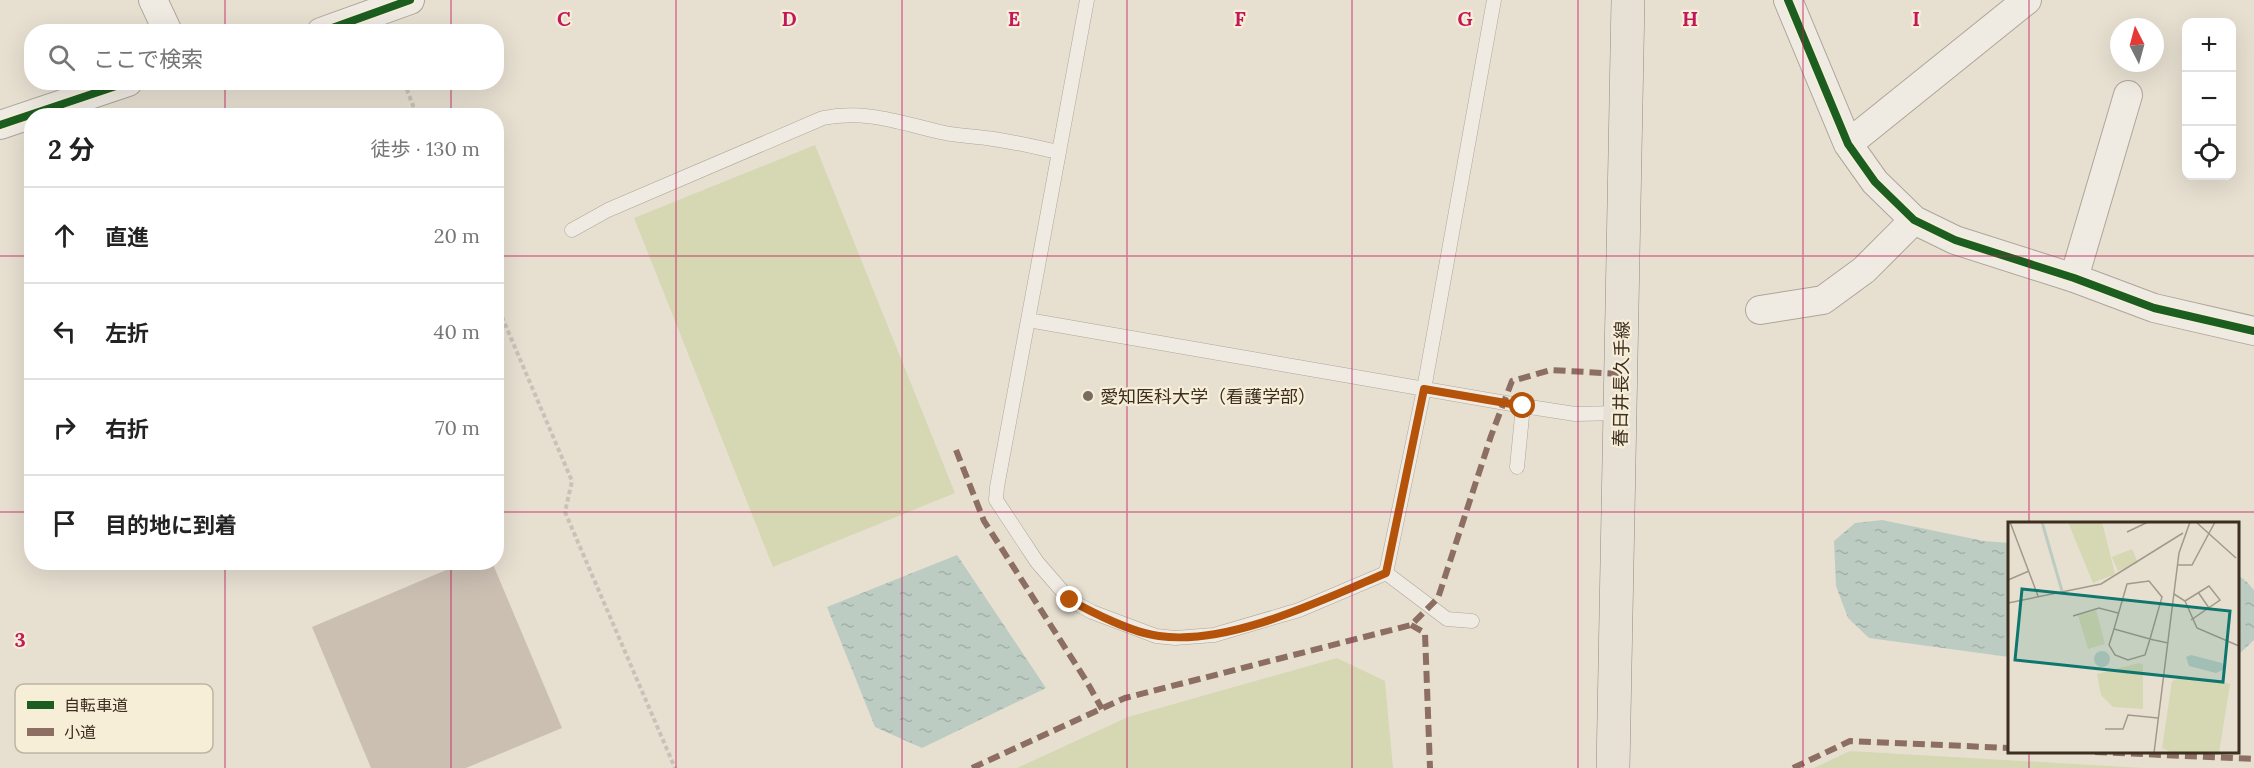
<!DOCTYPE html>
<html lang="ja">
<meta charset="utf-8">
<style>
body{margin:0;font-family:Lora,"Noto Sans JP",serif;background:#f6f6f6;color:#222}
.controls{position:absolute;right:18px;top:18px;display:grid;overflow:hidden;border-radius:12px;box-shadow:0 6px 24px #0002}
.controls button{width:54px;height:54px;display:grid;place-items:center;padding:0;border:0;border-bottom:2px solid #e0e0e0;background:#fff;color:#222;font:30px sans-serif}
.compass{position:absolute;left:2110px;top:18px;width:54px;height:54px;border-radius:50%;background:#fff;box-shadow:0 6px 24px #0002;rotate:354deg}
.stop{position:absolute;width:18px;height:18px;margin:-14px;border:4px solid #b45309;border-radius:50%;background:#fff}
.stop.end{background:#b45309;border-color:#fff;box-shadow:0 2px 6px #0008}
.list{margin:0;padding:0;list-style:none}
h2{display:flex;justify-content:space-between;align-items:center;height:78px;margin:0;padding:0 24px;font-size:26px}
h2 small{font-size:20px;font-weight:400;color:#767676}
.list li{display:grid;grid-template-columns:39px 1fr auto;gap:18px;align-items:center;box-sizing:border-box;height:96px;padding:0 24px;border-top:2px solid #e0e0e0}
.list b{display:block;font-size:22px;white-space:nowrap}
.list em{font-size:20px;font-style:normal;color:#767676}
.icon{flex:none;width:33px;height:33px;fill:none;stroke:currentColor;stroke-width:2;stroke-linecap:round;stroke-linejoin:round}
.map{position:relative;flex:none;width:2254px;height:768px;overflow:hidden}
.search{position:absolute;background:#fff;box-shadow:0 6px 24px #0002;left:24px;top:24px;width:480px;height:66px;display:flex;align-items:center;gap:15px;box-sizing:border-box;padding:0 21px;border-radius:24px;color:#767676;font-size:22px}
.panel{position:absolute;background:#fff;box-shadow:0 6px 24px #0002;left:24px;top:108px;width:480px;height:462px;border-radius:24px}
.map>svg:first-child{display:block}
.pitch{fill:#d6d7b3}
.water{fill:url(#water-ripples)}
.building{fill:#cbbfb2}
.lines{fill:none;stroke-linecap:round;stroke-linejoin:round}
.lane-casing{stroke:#ada599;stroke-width:15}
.street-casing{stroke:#ada599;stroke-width:30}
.primary-casing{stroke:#928b80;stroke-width:34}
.path{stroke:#c8c2b9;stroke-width:4;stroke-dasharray:4.5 3;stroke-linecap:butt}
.lane{stroke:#efebe3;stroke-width:14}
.street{stroke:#efebe3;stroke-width:28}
.primary{stroke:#e6e1d4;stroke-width:33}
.quiet{stroke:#8d6e63;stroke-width:6;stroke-dasharray:12 6;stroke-linecap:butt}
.cycleway-casing{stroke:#f7eed8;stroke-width:11}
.cycleway{stroke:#1b5e20;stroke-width:8}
.route{stroke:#b45309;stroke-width:8}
.grid{fill:none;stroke:#c2185b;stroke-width:1.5;stroke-opacity:0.55}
.poi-dot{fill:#786c5e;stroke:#f7eed8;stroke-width:2}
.labels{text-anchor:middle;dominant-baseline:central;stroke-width:4.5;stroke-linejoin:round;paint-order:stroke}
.street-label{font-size:18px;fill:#3d2e20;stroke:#f7eed8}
.poi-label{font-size:18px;fill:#3d2e20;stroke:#f7eed8;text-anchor:start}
.inset-river{fill:none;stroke:#bcccc2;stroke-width:3}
.inset-road{fill:none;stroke:#a3998a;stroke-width:1.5}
.view{fill:#0f766e;fill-opacity:0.15;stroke:#0f766e;stroke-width:3}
.inset-edge{fill:none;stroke:#3d2e20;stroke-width:3}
.key{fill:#f7eed8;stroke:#bfb4a1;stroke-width:1.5}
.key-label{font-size:16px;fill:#3d2e20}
.grid-label{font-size:20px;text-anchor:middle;font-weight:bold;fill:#c2185b;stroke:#f7eed8;stroke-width:4.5;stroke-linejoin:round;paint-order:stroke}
</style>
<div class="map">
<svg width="2254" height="768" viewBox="0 0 2254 768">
<defs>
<pattern id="water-ripples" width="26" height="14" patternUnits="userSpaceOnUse" patternTransform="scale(1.5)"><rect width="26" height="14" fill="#bcccc2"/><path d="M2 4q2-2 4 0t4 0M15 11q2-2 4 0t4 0" fill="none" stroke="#a2b0a6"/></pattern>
</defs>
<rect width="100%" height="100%" fill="#e7e0d1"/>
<path class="pitch" d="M815,145L955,493L773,567L634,218Z
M1337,658L1385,681L1393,768H1017L1128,717Z
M1850,751L2144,768H1814Z"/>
<path class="water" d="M1882,520L1984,541L2009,543V657L1869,638L1848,618L1836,586L1834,541L1855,523Z
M957,555L1046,688L922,748L875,727L827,607Z
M2238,575L2247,582L2254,590V640L2238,655Z"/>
<path class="building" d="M465,562H492L562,728L466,768H371L312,627Z"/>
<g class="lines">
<g class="lane-casing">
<path id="lane" d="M1087,0L1028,320L1523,406L1575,414L1620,413
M572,230L608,210L823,118C867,109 903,124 945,133C959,136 973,136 986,138C1011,141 1035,147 1059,152
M1028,320L997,487L996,500L1037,562L1070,600L1092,612L1156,636L1175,638L1214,635L1299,610L1386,573L1424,389L1494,0
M1517,467L1523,406
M1386,573L1447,619L1472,621"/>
</g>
<g class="street-casing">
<path id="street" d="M153,0L168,32
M1788,0L1848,144L1875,182L1914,220L1955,240L2074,278L2154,308L2254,331
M321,32L410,0
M0,125L128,82
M1848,144L2027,0
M2074,278L2128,95
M1760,310L1823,300L1864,270L1914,220"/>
</g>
<g class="primary-casing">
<path id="primary" d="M1613,768L1628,0"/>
</g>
<path class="path" d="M404,82L417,116
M496,303L572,481L565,512L675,768"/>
<use href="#lane" class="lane"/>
<use href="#street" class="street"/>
<use href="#primary" class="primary"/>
<path class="quiet" d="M956,450L984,521L1087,682L1102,709
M1411,625L1425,633L1430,768
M2095,752L2254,759
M972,768L1125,698L1411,625L1438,598L1491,436L1512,381L1551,370L1621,374
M1793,768L1850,741L2010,748"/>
<g class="cycleway-casing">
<path id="cycleway" d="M1788,0L1848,144L1875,182L1914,220L1955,240L2074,278L2154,308L2254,331
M321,32L410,0
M0,125L128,82"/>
</g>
<use href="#cycleway" class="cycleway"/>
</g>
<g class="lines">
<path class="route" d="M1070,600C1093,613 1133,633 1159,636C1228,646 1323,600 1386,573L1424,389L1523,406"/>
</g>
<path class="grid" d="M225,0V32M451,0V32M676,0V768M902,0V768M1127,0V768M1352,0V768M1578,0V768M1803,0V768M2029,0V524M225,82V116M451,82V116M0,256H32M496,256H2254M0,512H32M496,512H2254M225,562V768M451,562V768M2029,752V768"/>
<circle class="poi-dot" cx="1088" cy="396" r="6"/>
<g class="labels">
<g class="street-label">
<text transform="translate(1621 384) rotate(-89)">春日井長久手線</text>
</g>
<g class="poi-label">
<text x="1100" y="396">愛知医科大学（看護学部）</text>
</g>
</g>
<g transform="translate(2008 522)">
<rect width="231" height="231" fill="#e7e0d1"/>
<path d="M60,0H94L107,52L85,61Z" fill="#d6d7b3"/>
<path d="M124,27L130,41L110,49L104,35ZM88,88L97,122L80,127L70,93ZM131,141L135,143V187L105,185L93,173L89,152ZM178,154L222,162L211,231H165L154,226L164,159Z" fill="#d6d7b3"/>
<path d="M86 137a8 8 0 1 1 16 0a8 8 0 1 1-16 0ZM183,133L214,141L217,147L208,151L181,144L178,135Z" fill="#bcccc2"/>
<path class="inset-river" d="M34,0L54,69"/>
<path class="inset-road" d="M2,0L30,74M188,0L228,36M119,10L140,0M169,43H184L207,0M0,58L21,49M190,70L201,86M166,72L177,79L189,106L231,124M177,79L201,64L212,78L183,98M0,81L93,62L175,11M65,94L91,86L110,91M106,107L101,123L107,133L120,138L137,133L142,117L154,75L141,59L119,62L106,107L142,117L146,118L151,119L160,121M97,207H115L120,193L150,196M146,231L171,31L182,0"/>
<path class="view" d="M14,67L222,89L215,160L7,138Z"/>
<rect width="231" height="231" class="inset-edge"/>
</g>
<rect x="15" y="684" width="198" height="69" rx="9" class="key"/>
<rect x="27" y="701" width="27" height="8" fill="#1b5e20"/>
<rect x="27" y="728" width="27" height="8" fill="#8d6e63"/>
<g class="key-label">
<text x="64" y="711">自転車道</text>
<text x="64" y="738">小道</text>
</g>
<g class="grid-label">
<text x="564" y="26">C</text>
<text x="789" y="26">D</text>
<text x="1014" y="26">E</text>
<text x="1240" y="26">F</text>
<text x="1465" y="26">G</text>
<text x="1690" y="26">H</text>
<text x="1916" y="26">I</text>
<text x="20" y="647">3</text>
</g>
</svg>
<div class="controls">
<button>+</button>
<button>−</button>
<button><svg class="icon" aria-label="locate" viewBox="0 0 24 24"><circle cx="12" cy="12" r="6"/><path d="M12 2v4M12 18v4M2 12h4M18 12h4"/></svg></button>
</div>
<svg class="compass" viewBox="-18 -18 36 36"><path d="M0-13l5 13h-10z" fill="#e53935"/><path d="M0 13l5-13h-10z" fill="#767676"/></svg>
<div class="stop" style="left:1523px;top:406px"></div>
<div class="stop end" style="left:1070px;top:600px"></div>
<div class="search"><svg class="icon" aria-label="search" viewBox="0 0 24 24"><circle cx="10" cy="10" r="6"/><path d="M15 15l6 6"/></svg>ここで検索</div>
<section class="panel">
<h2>2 分<small>徒歩 · 130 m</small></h2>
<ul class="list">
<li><svg class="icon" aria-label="ahead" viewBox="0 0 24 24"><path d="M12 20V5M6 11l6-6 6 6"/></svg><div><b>直進</b></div><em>20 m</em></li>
<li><svg class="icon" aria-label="left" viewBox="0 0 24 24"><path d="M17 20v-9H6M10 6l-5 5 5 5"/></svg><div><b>左折</b></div><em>40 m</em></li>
<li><svg class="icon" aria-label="right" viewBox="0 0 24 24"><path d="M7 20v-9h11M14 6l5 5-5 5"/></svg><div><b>右折</b></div><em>70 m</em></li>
<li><svg class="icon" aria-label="arrive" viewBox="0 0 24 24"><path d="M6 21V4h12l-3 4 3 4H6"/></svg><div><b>目的地に到着</b></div></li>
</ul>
</section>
</div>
